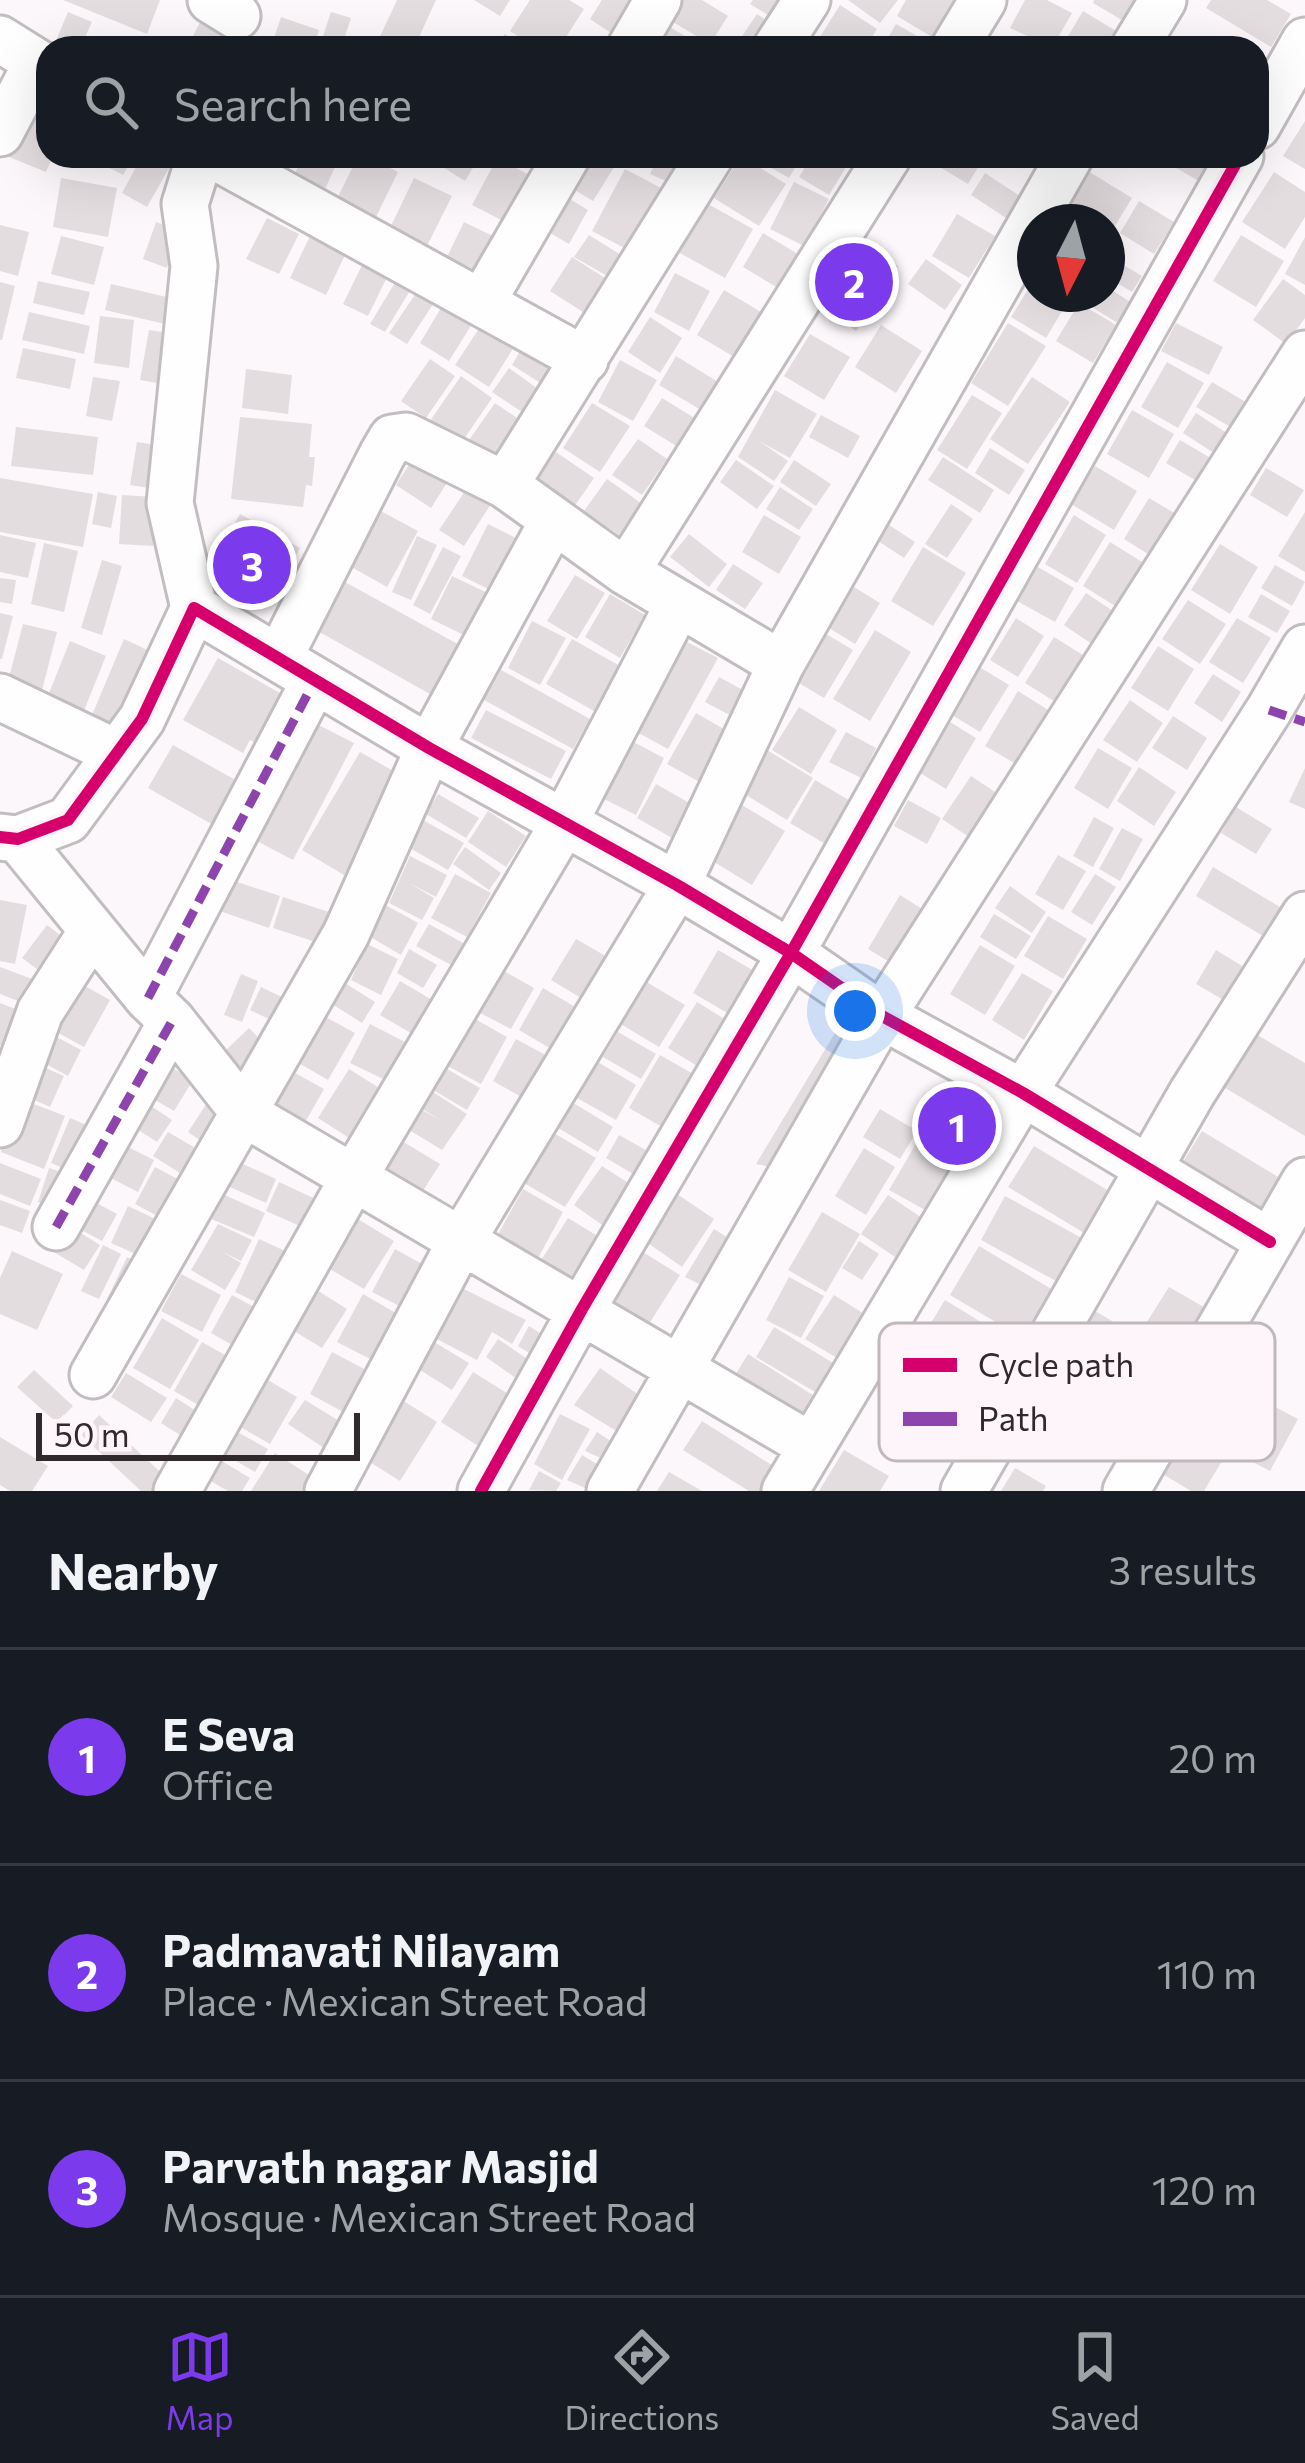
<!DOCTYPE html>
<meta charset="utf-8">
<style>
body{margin:0;font-family:Commissioner,sans-serif;background:#242831;color:#f1f3f6}
.compass{position:absolute;left:1017px;top:204px;width:108px;height:108px;border-radius:50%;background:#171b24;box-shadow:0 12px 48px #0002;rotate:186deg}
.scale{position:absolute;left:36px;bottom:30px;width:324px;box-sizing:border-box;padding-left:12px;border:6px solid #2f292c;border-top:0;font-size:33px;line-height:42px;white-space:nowrap;color:#2f292c;-webkit-text-stroke:9px #fef5fa;paint-order:stroke}
.you{position:absolute;left:855px;top:1011px;width:42px;height:42px;margin:-30px;border:9px solid #fff;border-radius:50%;background:#1a73e8;box-shadow:0 0 0 18px #1a73e833}
.badge{display:grid;place-items:center;width:78px;height:78px;border-radius:50%;background:#7c3aed;color:#fff;font-size:39px;font-weight:700}
.pin{position:absolute;translate:-50% -50%;border:6px solid #fff;box-shadow:0 3px 12px #0006}
.list{margin:0;padding:0;list-style:none}
h2{display:flex;justify-content:space-between;align-items:center;height:156px;margin:0;padding:0 48px;font-size:51px}
h2 small{font-size:39px;font-weight:400;color:#9ea1a6}
.list li{display:grid;grid-template-columns:78px 1fr auto;gap:36px;align-items:center;box-sizing:border-box;height:216px;padding:0 48px;border-top:3px solid #363941}
.list b{display:block;font-size:45px;white-space:nowrap}
.list p{margin:0;font-size:39px;white-space:nowrap;color:#9ea1a6}
.list em{font-size:39px;font-style:normal;color:#9ea1a6}
.icon{flex:none;width:66px;height:66px;fill:none;stroke:currentColor;stroke-width:2;stroke-linecap:round;stroke-linejoin:round}
.map{position:relative;flex:none;width:1305px;height:1491px;overflow:hidden}
.search{position:absolute;background:#171b24;box-shadow:0 12px 48px #0002;left:36px;right:36px;top:36px;height:132px;display:flex;align-items:center;gap:30px;box-sizing:border-box;padding:0 42px;border-radius:36px;color:#9ea1a6;font-size:45px}
.sheet{height:804px;background:#171b24}
nav{display:flex;justify-content:space-around;align-items:center;box-sizing:border-box;height:168px;border-top:3px solid #363941;background:#171b24;font-size:33px;color:#9ea1a6}
nav a{display:grid;justify-items:center;gap:6px}
nav .on{color:#7c3aed}
.map>svg:first-child{display:block}
.building{fill:#e3dde0}
.lines{fill:none;stroke-linecap:round;stroke-linejoin:round}
.minor-casing{stroke:#c2bdc0;stroke-width:51}
.minor{stroke:#fffefe;stroke-width:45}
.quiet{stroke:#8e44ad;stroke-width:9;stroke-dasharray:18 9;stroke-linecap:butt}
.cycleway-casing{stroke:#fef5fa;stroke-width:20}
.cycleway{stroke:#d6006c;stroke-width:12}
.key{fill:#fef5fa;stroke:#c0b8bc;stroke-width:3}
.key-label{font-size:33px;fill:#2f292c}
</style>
<div class="map">
<svg width="1305" height="1491" viewBox="0 0 1305 1491">
<rect width="100%" height="100%" fill="#fcf7fa"/>
<path class="building" d="M63,0H160L147,34Z
M397,0H436L414,48L376,45Z
M474,0H510L500,16Z
M530,0H569L584,9L559,48H536L510,31Z
M602,0H636L614,35L590,19Z
M680,0H702L728,16L710,44L668,19Z
M753,0H793L780,22L750,4Z
M848,0H898L880,23Z
M906,0H955L932,37L897,16Z
M1025,0H1047L1072,13L1052,48L1010,28Z
M1094,0H1140L1127,23L1093,3Z
M1211,0H1267L1291,14L1271,47L1206,8Z
M840,5L877,29L865,48H813Z
M208,6L229,17L213,48H187Z
M1083,11L1121,34L1112,48H1061Z
M68,12L92,22L80,48L55,43Z
M331,12L351,18L341,48H319Z
M757,14L776,27L762,48H734Z
M281,17L319,30L313,48L272,44Z
M234,23L254,33L246,48H221Z
M896,24L926,41L922,48H882Z
M666,25L706,48H652Z
M505,34L525,48H495Z
M126,36L154,48H121Z
M1014,37L1032,48H1007Z
M31,102L48,109V156H53L46,172L9,157Z
M1305,121V169L1283,156Z
M102,156H134L123,175L98,162Z
M142,156H160L172,163L147,207L122,193Z
M303,156H340L321,198L290,184Z
M358,156H366L398,172L374,221L336,201Z
M425,156H480L465,181Z
M583,156H621L593,201L565,184Z
M658,156H689L675,185L650,174Z
M741,156L786,184L759,226L714,198Z
M750,156H802L789,178Z
M812,156H853L829,195L799,177Z
M921,156H978L983,159L968,184Z
M1122,156H1148L1141,167Z
M1156,156H1219L1202,183Z
M497,158L539,180L515,227L472,205Z
M625,169L665,190L632,252L592,231Z
M1088,171L1132,198L1107,239V222L1059,220Z
M1274,172L1305,192V217L1285,249L1242,222Z
M985,173L1020,196L1006,218L971,195Z
M61,178L117,188L108,237L53,227Z
M414,178L452,196L426,248L389,230Z
M794,182L829,199L804,246L770,229Z
M558,192L588,210L569,244L538,226Z
M1139,201L1174,222L1154,254L1120,233Z
M706,203L753,229L725,278L678,252Z
M957,214L995,236L969,278L932,256Z
M267,218L299,234L279,274L246,259Z
M156,222L179,230L167,268L143,259Z
M464,222L499,239L482,273L447,257Z
M0,225L29,232L18,276L0,271Z
M763,233L798,254L778,288L743,267Z
M589,235L629,260L616,281L574,257Z
M1241,235L1284,261L1256,307L1213,281Z
M61,236L104,247L94,285L51,274Z
M310,236L346,253L326,295L290,278Z
M1305,237V285L1285,274Z
M846,239L898,266L856,331L810,298Z
M1107,255L1142,276L1132,292L1107,277Z
M366,257L391,269L368,316L343,304Z
M572,257L605,278L583,312L550,291Z
M926,259L962,285L945,310L908,284Z
M402,271L417,279L385,332L370,324Z
M675,273L710,291L689,331L654,312Z
M1035,278V294H1057L1068,301L1046,338L1011,317Z
M1283,279L1305,295V318L1286,344L1253,320Z
M38,281L90,292L84,315L33,303Z
M0,282L15,286L2,340H0Z
M423,283L439,295L407,344L389,333Z
M111,284L171,298L165,324L105,310Z
M1107,287L1132,303L1119,324L1079,299L1082,294H1107Z
M724,290L768,316L741,361L697,335Z
M447,298L477,316L449,361L420,343Z
M1079,303L1116,325L1093,363L1056,341Z
M29,312L90,326L84,354L22,340Z
M100,316L134,320L129,368L94,363Z
M650,317L682,338L660,373L628,352Z
M486,318L519,339L489,387L455,365Z
M1008,323L1046,346L1008,406L971,383Z
M1176,323L1223,347L1209,375L1161,351Z
M881,325L922,351L896,393L855,367Z
M149,330L176,334L168,385L140,380Z
M810,334L850,357L824,400L784,376Z
M523,346L559,368L547,387L512,365Z
M23,348L76,359L70,389L16,378Z
M676,356L723,385L706,413L659,385Z
M430,359L455,376L426,418L401,401Z
M620,360L657,380L633,421L598,402Z
M1167,362L1204,383L1178,428L1141,407Z
M509,368L541,391L525,414L492,392Z
M246,369L292,375L288,414L242,408Z
M461,376L492,398L462,442L430,421Z
M93,377L120,381L112,421L86,416Z
M1032,377L1070,402L1028,464L990,439Z
M1212,382L1249,404L1234,429L1196,407Z
M775,390L817,414L790,458L759,441L788,461L774,481L738,457Z
M972,395L1002,413L967,469L937,450Z
M662,398L696,419L678,447L644,426Z
M495,403L526,424L495,468L464,447Z
M592,403L630,426L600,472L563,448Z
M1132,410L1174,434L1149,478L1107,454Z
M1196,413L1233,437L1220,457L1183,433Z
M821,415L860,436L848,458L809,437Z
M240,417L312,424L309,457H315L312,486L306,485L303,507L231,499Z
M16,427L98,437L93,475L11,466Z
M638,439L667,459L642,495L612,475Z
M1180,440L1214,460L1200,483L1166,463Z
M137,442L168,447L162,490L130,485Z
M550,448L594,478L565,520L522,490Z
M990,448L1025,470L1009,495L975,473Z
M416,453L452,475L431,508L396,485Z
M943,457L994,490L980,513L928,480Z
M736,460L774,486L757,509L720,482Z
M794,460L831,484L816,506L780,482Z
M1095,466L1137,491L1114,530L1071,504Z
M1266,468L1304,490L1287,517L1250,495Z
M0,478L93,494L83,547L0,532Z
M607,479L641,503L619,535L584,511Z
M469,485L493,501L464,546L439,530Z
M780,487L813,509L799,530L766,509Z
M98,492L117,496L111,528L92,524Z
M122,495L155,497L153,546L119,544Z
M1149,498L1176,514L1151,556L1124,539Z
M951,504L973,519L947,558L925,544Z
M377,509L418,531L387,587L346,564Z
M1305,512V572L1278,556Z
M240,514L300,548L272,599L211,565Z
M764,515L801,537L779,574L742,552Z
M1074,515L1106,535L1077,583L1045,564Z
M877,517L915,542L904,558L866,533Z
M488,524L522,541L496,593L462,576Z
M689,534L727,564L709,587L670,557Z
M0,535L36,543L28,578L0,572Z
M417,536L437,545L411,600L392,592Z
M1110,542L1152,568L1125,612L1083,586Z
M44,543L78,551L64,612L31,604Z
M1220,544L1258,567L1230,614L1191,590Z
M443,547L461,556L430,614L413,605Z
M923,547L966,573L933,626L891,601Z
M102,560L122,566L102,635L81,628Z
M733,564L763,583L745,609L716,590Z
M1275,565L1305,582L1292,606L1261,588Z
M1038,567L1074,588L1055,622L1017,601Z
M575,575L605,593L577,639L547,621Z
M334,576L465,648L437,698L307,625Z
M452,576L496,597L474,640L431,619Z
M0,578L16,580L12,604L0,602Z
M854,587L880,603L855,644L829,628Z
M1086,593L1119,615L1096,647L1064,625Z
M610,594L645,615L620,658L585,637Z
M1261,594L1290,611L1277,633L1248,617Z
M1188,600L1226,624L1200,664L1162,639Z
M0,613L13,616L2,659H0Z
M1016,618L1044,636L1018,677L990,660Z
M1237,618L1271,638L1243,683L1209,662Z
M532,621L566,638L540,685L508,668Z
M23,624L57,632L41,694L7,685Z
M816,628L853,650L824,698L787,676Z
M875,630L911,652L870,721L833,699Z
M1054,637L1099,665L1070,711L1025,683Z
M124,639L152,652L120,727L92,715Z
M572,639L620,666L594,711L546,684Z
M683,640L718,658L668,749L633,730Z
M70,641L106,656L83,713L47,698Z
M1158,646L1194,669L1168,711L1131,688Z
M218,658L294,701L267,750L250,740L243,753L183,720Z
M976,665L1009,685L980,732L947,712Z
M501,670L590,719L573,749L484,700Z
M1213,674L1241,692L1222,722L1194,703Z
M719,677L752,695L739,720L705,702Z
M1018,691L1061,718L1028,771L985,746Z
M1130,700L1163,723L1137,762L1103,740Z
M799,707L837,730L811,774L772,750Z
M486,710L566,751L551,779L471,738Z
M696,713L741,739L712,789L667,764Z
M299,715L354,743L293,860L238,831Z
M1173,716L1207,738L1187,770L1152,748Z
M942,717L976,738L946,789L912,768Z
M846,732L876,748L861,778L829,762Z
M622,736L664,758L636,815L594,794Z
M173,745L239,782L215,826L148,788Z
M1098,748L1132,768L1108,809L1074,788Z
M767,750L813,778L787,820L741,792Z
M360,752L402,776L344,875L302,850Z
M1139,767L1176,792L1154,826L1117,801Z
M1305,768V809L1289,802Z
M971,776L1007,800L978,843L942,819Z
M815,780L852,802L827,845L790,823Z
M656,784L693,805L674,839L637,818Z
M438,794L479,818L466,838L426,814Z
M908,800L941,818L927,844L894,826Z
M742,805L785,831L752,885L709,859Z
M1236,807L1272,829L1256,854L1221,833Z
M488,811L526,836L506,867L468,842Z
M1094,817L1114,828L1093,867L1073,856Z
M423,820L464,843L448,870L408,847Z
M1122,828L1143,839L1120,881L1099,869Z
M465,847L501,873L489,890L453,864Z
M1058,855L1086,871L1063,910L1035,894Z
M410,856L447,875L436,897L409,883L434,898L422,920L389,903Z
M1213,867L1285,910L1268,939L1196,896Z
M455,874L491,893L467,937L431,918Z
M1095,874L1116,887L1092,925L1071,912Z
M219,876L280,896L269,928L208,907Z
M1010,886L1046,912L1032,933L995,908Z
M900,895L938,919L906,972L868,949Z
M283,897L335,914L325,945L273,928Z
M0,900L27,905L15,964L0,961Z
M380,902L418,923L401,955L362,932Z
M994,914L1031,936L1016,959L980,937Z
M1048,916L1087,939L1063,979L1024,956Z
M429,924L465,944L453,966L416,946Z
M47,925L73,945L48,977L22,958Z
M576,939L611,959L586,1001L551,980Z
M367,944L398,959L381,995L351,980Z
M980,945L1015,966L985,1015L950,994Z
M409,949L437,965L423,988L397,973Z
M718,950L761,975L736,1018L693,993Z
M1216,950L1247,969L1227,1002L1196,984Z
M0,967L43,983L33,1007L0,994Z
M504,971L534,988L511,1029L480,1013Z
M1022,973L1053,991L1024,1040L992,1020Z
M241,974L258,981L242,1022L224,1015Z
M69,977L110,1000L84,1047L42,1024Z
M400,981L434,1001L414,1035L380,1015Z
M645,981L685,1005L659,1047L619,1023Z
M345,983L375,1002L362,1023L332,1004Z
M261,987L301,1006L290,1029L250,1010Z
M543,988L577,1008L553,1050L519,1030Z
M697,1002L731,1023L702,1069L668,1048Z
M0,1003L31,1015L17,1051L0,1045Z
M311,1009L355,1033L328,1080L285,1055Z
M468,1015L507,1037L481,1084L442,1063Z
M370,1024L405,1042L385,1080L350,1063Z
M249,1028L272,1052L246,1077L223,1053Z
M618,1032L656,1054L641,1079L603,1057Z
M49,1033L81,1050L68,1076L35,1058Z
M835,1033L857,1045L777,1168L756,1164Z
M1254,1033L1305,1063V1136L1222,1086Z
M516,1039L551,1058L527,1100L493,1081Z
M660,1055L702,1079L671,1132L629,1108Z
M591,1058L636,1085L616,1120L570,1094Z
M157,1059L193,1080L174,1111L138,1090Z
M34,1063L64,1076L50,1107L21,1094Z
M279,1064L324,1089L299,1133L254,1107Z
M440,1065L480,1088L467,1110L428,1087Z
M349,1069L392,1096L360,1145L318,1118Z
M419,1083L467,1114L442,1150L396,1122L409,1103L440,1120L408,1100Z
M944,1090L986,1114L960,1159L918,1135Z
M136,1096L172,1120L157,1142L121,1119Z
M21,1099L65,1116L44,1169L1,1152Z
M209,1100L232,1114L210,1147L188,1132Z
M570,1101L613,1127L598,1152L555,1126Z
M880,1109L917,1131L900,1159L863,1137Z
M70,1118L91,1127L72,1172L51,1163Z
M1202,1131L1280,1178L1254,1223L1175,1175Z
M168,1132L204,1153L188,1178L153,1156Z
M554,1133L596,1158L565,1207L524,1183Z
M619,1135L653,1154L640,1178L606,1158Z
M108,1137L154,1160L138,1192L91,1168Z
M402,1141L440,1164L419,1197L382,1174Z
M917,1142L955,1164L927,1211L889,1190Z
M1034,1146L1114,1194L1089,1236L1008,1187Z
M864,1148L895,1167L866,1215L835,1196Z
M234,1160L276,1179L266,1203L223,1184Z
M0,1163L41,1179L30,1206L0,1194Z
M602,1166L633,1186L605,1227L574,1205Z
M155,1167L185,1183L165,1220L135,1204Z
M49,1168L76,1177L64,1211L38,1202Z
M279,1182L322,1202L309,1230L266,1211Z
M523,1189L563,1212L537,1260L496,1238Z
M220,1193L265,1213L254,1237L209,1218Z
M677,1194L714,1219L682,1267L645,1241Z
M888,1195L928,1222L901,1261L861,1234Z
M1005,1196L1089,1242L1065,1286L981,1240Z
M87,1198L117,1214L102,1241L72,1225Z
M0,1200L30,1211L22,1233L0,1225Z
M128,1206L166,1224L149,1260L111,1243Z
M822,1212L860,1234L826,1292L788,1270Z
M348,1213L394,1241L364,1289L318,1262Z
M568,1218L601,1238L573,1283L540,1262Z
M63,1222L100,1245L84,1270L47,1248Z
M218,1224L252,1240L241,1261L223,1252L241,1263L225,1290L191,1270Z
M714,1229L746,1249L717,1293L685,1277Z
M259,1239L296,1256L271,1309L235,1292Z
M859,1241L879,1254L862,1280L842,1268Z
M103,1245L121,1254L99,1299L81,1291Z
M633,1246L680,1275L642,1335L595,1307Z
M979,1246L1065,1297L1036,1346L950,1295Z
M395,1249L431,1269L409,1311L372,1292Z
M12,1251L63,1274L37,1330L0,1314V1278Z
M127,1257L147,1267L122,1317L103,1308Z
M181,1274L221,1295L202,1332L161,1311Z
M789,1277L824,1296L801,1338L766,1320Z
M304,1282L347,1309L322,1348L279,1322Z
M460,1287L526,1320L512,1344L492,1332L477,1360L433,1337Z
M1169,1287L1209,1310L1185,1350L1145,1325Z
M363,1294L401,1316L376,1362L337,1342Z
M232,1295L269,1315L248,1354L211,1333Z
M834,1295L869,1317L842,1361L805,1339Z
M945,1300L1027,1350L981,1425L899,1375Z
M1095,1311L1134,1334L1081,1423L1042,1400Z
M162,1318L199,1340L170,1389L133,1368Z
M529,1326L546,1337L534,1356L518,1346Z
M774,1327L838,1366L820,1395L756,1357Z
M429,1339L469,1363L452,1390L412,1365Z
M498,1339L532,1362L520,1381L486,1357Z
M202,1342L244,1366L216,1415L174,1391Z
M332,1352L370,1372L347,1414L310,1394Z
M748,1354L819,1399L805,1421L734,1377Z
M600,1368L649,1402L631,1440L574,1405Z
M34,1370L73,1406L57,1423L17,1387Z
M473,1372L515,1398L483,1449L441,1422Z
M126,1373L167,1398L151,1422L111,1397Z
M259,1375L297,1397L270,1444L232,1422Z
M391,1393L437,1422L400,1481L354,1452Z
M176,1398L210,1420L194,1444L161,1423Z
M305,1400L344,1424L327,1450L288,1424Z
M1262,1400L1298,1419L1270,1471L1234,1452Z
M560,1414L590,1429L562,1480L534,1464Z
M99,1415L169,1480L159,1491H141L81,1435Z
M702,1421L778,1469L765,1491H749L683,1450Z
M230,1428L268,1449L255,1472L217,1450Z
M597,1432L626,1451L619,1466L585,1451Z
M1185,1432L1225,1456L1204,1491H1191L1161,1473Z
M0,1437L48,1466L32,1491H10L0,1485Z
M844,1450L889,1476L880,1491H819Z
M275,1453L312,1477L302,1491H251Z
M210,1454L250,1478L242,1491H228L198,1474Z
M582,1455L612,1473L592,1491L567,1480Z
M1015,1468L1046,1486L1043,1491H1001Z
M539,1471L561,1483L556,1491L529,1490Z
M669,1472L702,1491H657Z"/>
<g class="lines">
<g class="minor-casing">
<path id="minor" d="M211,0L237,16
M0,39L48,69
M630,48L658,0
M776,48L807,0
M954,48L983,0
M1134,48L1163,0
M1257,126L1305,41
M0,133L37,63
M214,156L585,360
M482,302L567,156
M505,485L710,156
M626,572L888,156
M194,608L170,503L194,266L185,204L200,156
M279,658L382,455L392,438L406,436L505,485L626,572L781,664
M0,697L117,753
M0,837L18,839L68,820L142,719L194,608L429,748L677,885L791,953L882,1016L1023,1093L1270,1242
M18,839L148,998L172,1021L245,1114L811,1446
M148,998L315,680
M0,1124L40,1012L92,931
M56,1227L172,1021
M93,1375L346,934L429,748L553,521
M177,1491L354,1177L564,823L678,605
M328,1491L460,1243L677,885L781,664L1070,156
M481,1491L582,1309L791,953L1240,156
M610,1491L882,1016L1305,354
M785,1491L1023,1093L1269,710L1305,648
M964,1491L1192,1093L1305,915
M1126,1491L1305,1181"/>
</g>
<use href="#minor" class="minor"/>
<path class="quiet" d="M1269,710L1305,722
M148,998L315,680
M56,1227L172,1021"/>
<g class="cycleway-casing">
<path id="cycleway" d="M0,837L18,839L68,820L142,719L194,608L429,748L677,885L791,953L882,1016L1023,1093L1270,1242
M481,1491L582,1309L791,953L1240,156"/>
</g>
<use href="#cycleway" class="cycleway"/>
</g>
<rect x="879" y="1323" width="396" height="138" rx="18" class="key"/>
<rect x="903" y="1358" width="54" height="14" fill="#d6006c"/>
<rect x="903" y="1412" width="54" height="14" fill="#8e44ad"/>
<g class="key-label">
<text x="978" y="1377">Cycle path</text>
<text x="978" y="1431">Path</text>
</g>
</svg>
<svg class="compass" viewBox="-18 -18 36 36"><path d="M0-13l5 13h-10z" fill="#e53935"/><path d="M0 13l5-13h-10z" fill="#9ea1a6"/></svg>
<div class="scale">50 m</div>
<div class="you"></div>
<div class="pin badge" style="left:957px;top:1126px">1</div>
<div class="pin badge" style="left:854px;top:282px">2</div>
<div class="pin badge" style="left:252px;top:565px">3</div>
<div class="search"><svg class="icon" aria-label="search" viewBox="0 0 24 24"><circle cx="10" cy="10" r="6"/><path d="M15 15l6 6"/></svg>Search here</div>
</div>
<section class="sheet">
<h2>Nearby<small>3 results</small></h2>
<ul class="list">
<li><span class="badge">1</span><div><b>E Seva</b><p>Office</p></div><em>20 m</em></li>
<li><span class="badge">2</span><div><b>Padmavati Nilayam</b><p>Place · Mexican Street Road</p></div><em>110 m</em></li>
<li><span class="badge">3</span><div><b>Parvath nagar Masjid</b><p>Mosque · Mexican Street Road</p></div><em>120 m</em></li>
</ul>
</section>
<nav>
<a class="on"><svg class="icon" aria-label="map" viewBox="0 0 24 24"><path d="M3 6l6-2 6 2 6-2v14l-6 2-6-2-6 2zM9 4v14M15 6v14"/></svg>Map</a>
<a><svg class="icon" aria-label="directions" viewBox="0 0 24 24"><path d="M12 3l9 9-9 9-9-9zM9 14v-3h6M13 9l2 2-2 2"/></svg>Directions</a>
<a><svg class="icon" aria-label="saved" viewBox="0 0 24 24"><path d="M7 4h10v16l-5-4-5 4z"/></svg>Saved</a>
</nav>
